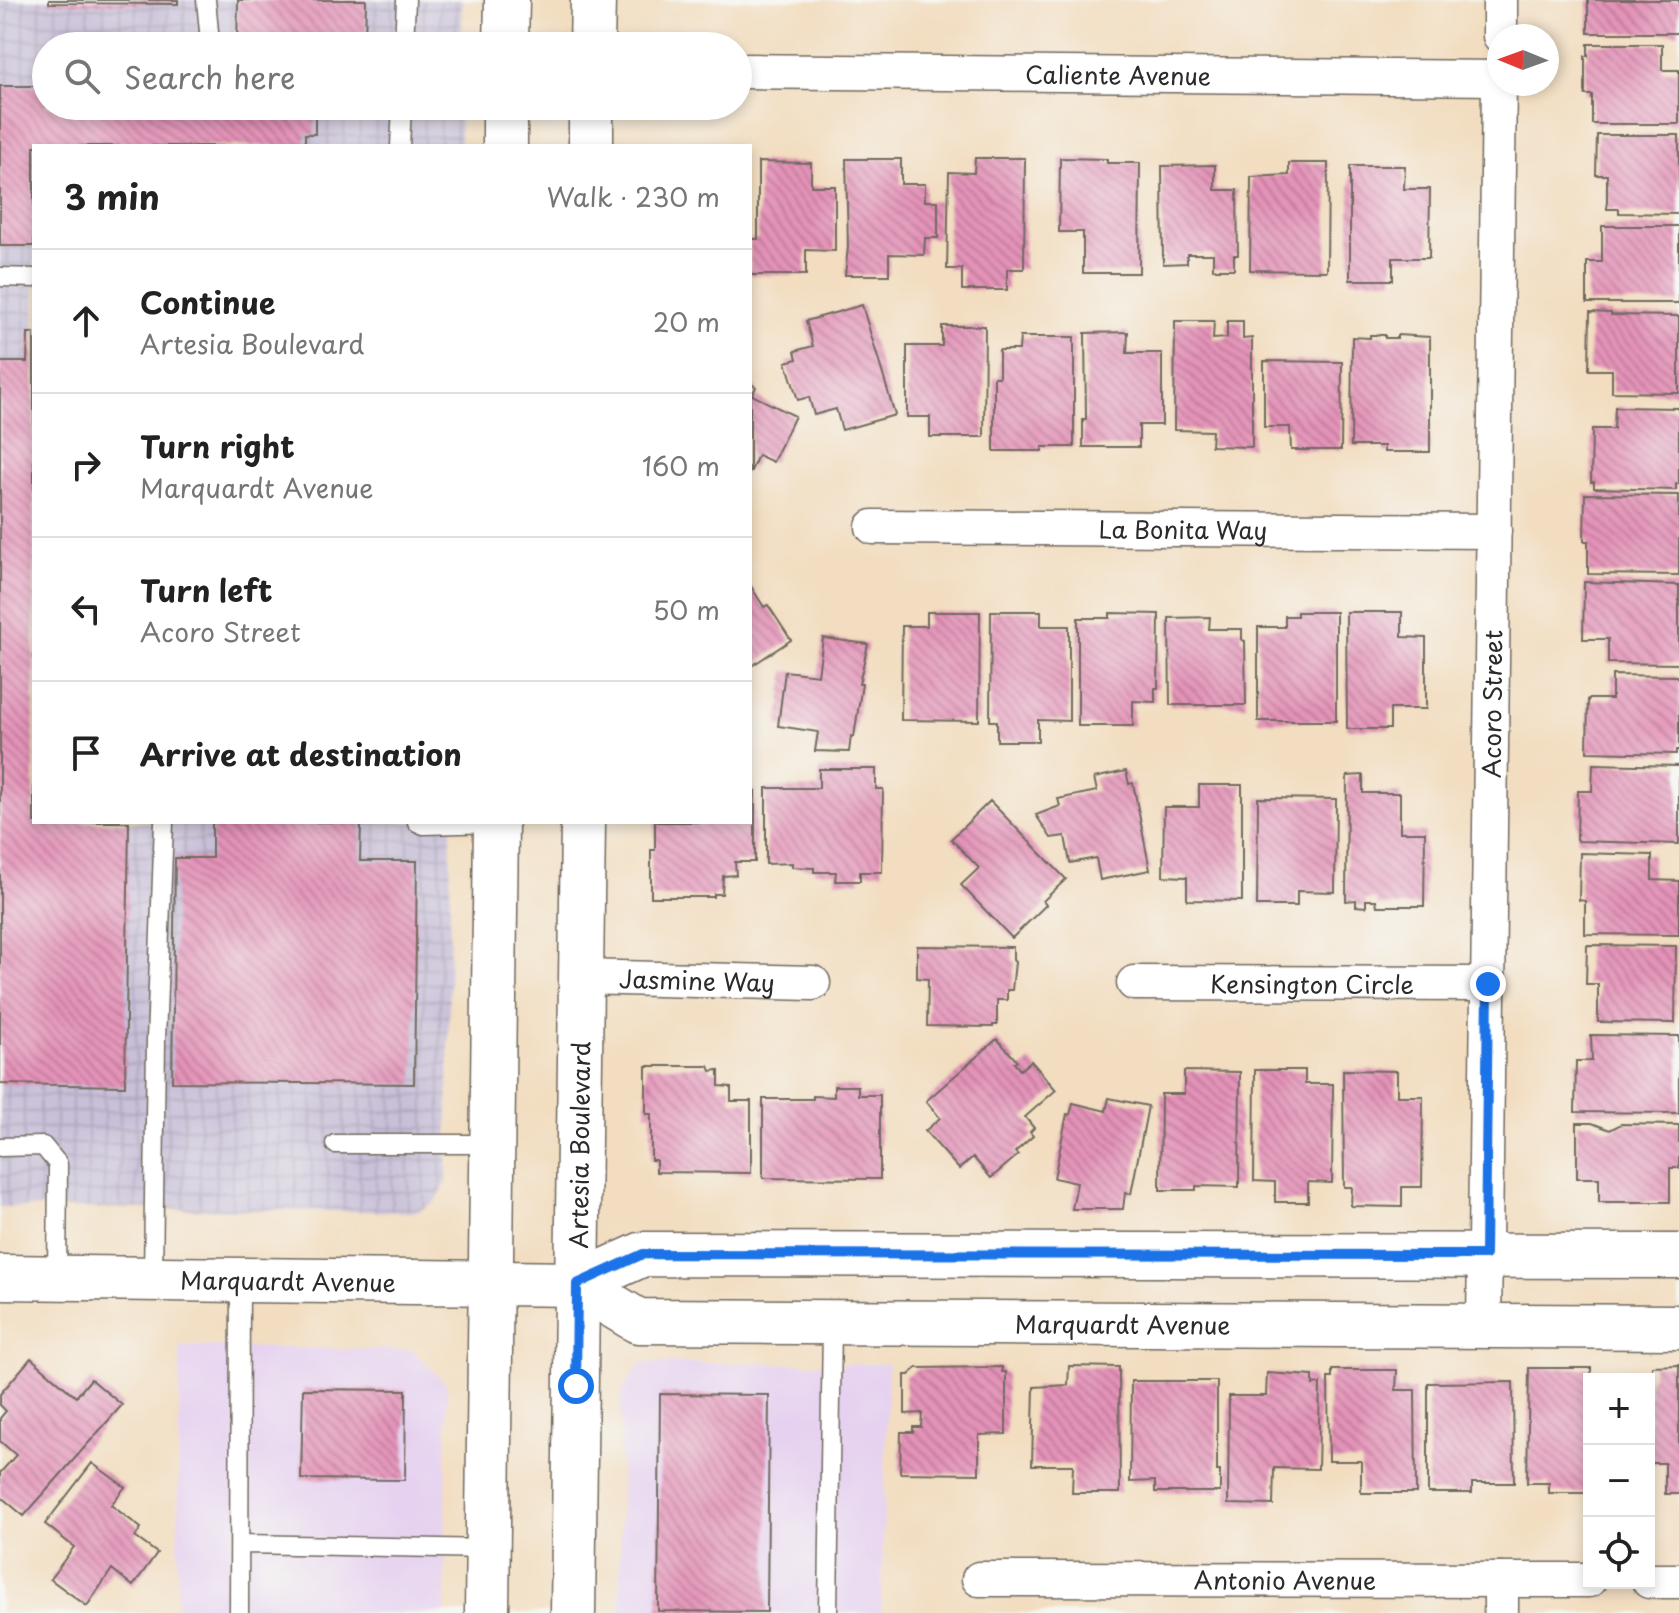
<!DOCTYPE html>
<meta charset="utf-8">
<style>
body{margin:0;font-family:"Playpen Sans",sans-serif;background:#f2f2f2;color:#222}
.controls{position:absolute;right:24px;bottom:24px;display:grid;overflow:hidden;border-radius:0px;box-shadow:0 4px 12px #0003}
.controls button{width:72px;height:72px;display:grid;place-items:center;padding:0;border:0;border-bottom:2px solid #e0e0e0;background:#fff;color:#222;font:40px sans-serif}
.compass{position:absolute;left:1487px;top:24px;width:72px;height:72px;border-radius:50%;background:#fff;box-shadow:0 4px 12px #0003;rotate:271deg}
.stop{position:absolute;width:24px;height:24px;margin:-18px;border:6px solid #1a73e8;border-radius:50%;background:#fff}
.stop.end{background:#1a73e8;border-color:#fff;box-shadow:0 2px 8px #0008}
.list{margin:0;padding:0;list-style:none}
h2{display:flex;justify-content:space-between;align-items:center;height:104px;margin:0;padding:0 32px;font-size:34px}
h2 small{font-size:26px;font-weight:400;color:#767676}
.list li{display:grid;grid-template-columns:52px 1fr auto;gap:24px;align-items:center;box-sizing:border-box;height:144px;padding:0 32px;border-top:2px solid #e0e0e0}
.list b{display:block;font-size:30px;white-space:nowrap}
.list p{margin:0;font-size:26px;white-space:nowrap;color:#767676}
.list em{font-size:26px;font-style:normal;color:#767676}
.icon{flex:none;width:44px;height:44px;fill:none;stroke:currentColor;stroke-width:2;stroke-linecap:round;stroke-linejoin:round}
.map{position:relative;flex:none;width:1679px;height:1613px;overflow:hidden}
.search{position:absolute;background:#fff;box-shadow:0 4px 12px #0003;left:32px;top:32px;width:720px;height:88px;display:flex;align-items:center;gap:20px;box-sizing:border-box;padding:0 28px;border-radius:44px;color:#767676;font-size:30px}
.panel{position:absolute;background:#fff;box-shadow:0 4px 12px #0003;left:32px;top:144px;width:720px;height:680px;border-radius:0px}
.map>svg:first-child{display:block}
.built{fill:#e6d2f0}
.industrial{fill:url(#industrial-grid)}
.building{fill:url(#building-back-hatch)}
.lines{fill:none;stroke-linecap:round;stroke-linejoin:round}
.service-casing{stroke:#71695f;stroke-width:21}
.minor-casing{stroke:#71695f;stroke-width:37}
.secondary-casing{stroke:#71695f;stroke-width:47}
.service{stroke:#fff;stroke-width:18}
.minor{stroke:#fff;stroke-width:34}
.secondary{stroke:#fff;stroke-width:44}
.route{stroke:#1a73e8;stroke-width:10}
.labels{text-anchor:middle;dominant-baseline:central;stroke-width:6;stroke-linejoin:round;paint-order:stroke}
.street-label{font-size:24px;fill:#2b2b2b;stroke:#f6f6f2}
</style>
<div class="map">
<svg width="1679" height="1613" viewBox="0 0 1679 1613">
<defs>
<pattern id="industrial-grid" width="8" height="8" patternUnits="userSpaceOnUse" patternTransform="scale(2)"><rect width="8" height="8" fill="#c8bfd8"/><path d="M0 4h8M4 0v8" fill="none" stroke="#aca4ba"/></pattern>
<pattern id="building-back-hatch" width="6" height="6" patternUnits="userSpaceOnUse" patternTransform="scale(2)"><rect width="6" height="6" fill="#e493b8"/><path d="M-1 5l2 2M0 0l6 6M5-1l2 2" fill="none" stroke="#b97896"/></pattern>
</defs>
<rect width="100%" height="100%" fill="#f6f6f2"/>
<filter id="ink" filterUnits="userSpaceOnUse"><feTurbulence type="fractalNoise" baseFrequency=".0125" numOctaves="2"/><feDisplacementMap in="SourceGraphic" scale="16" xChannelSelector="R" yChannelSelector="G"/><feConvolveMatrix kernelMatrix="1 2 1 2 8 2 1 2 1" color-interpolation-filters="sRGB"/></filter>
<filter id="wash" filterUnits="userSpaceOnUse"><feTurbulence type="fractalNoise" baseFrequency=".006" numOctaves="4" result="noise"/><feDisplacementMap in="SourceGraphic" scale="32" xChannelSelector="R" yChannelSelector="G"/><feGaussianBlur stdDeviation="1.8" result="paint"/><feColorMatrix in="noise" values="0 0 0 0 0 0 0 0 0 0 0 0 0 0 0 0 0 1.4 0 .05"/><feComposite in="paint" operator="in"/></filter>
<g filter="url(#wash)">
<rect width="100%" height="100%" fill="#f2ddc0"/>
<path class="built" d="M180,1346L413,1350L447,1385L445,1613H177Z
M640,1363L888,1364L881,1613H620L621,1393Z"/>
<path class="industrial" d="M0,0H462L461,46H46V106H460V146H34V822H451L447,1181L435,1202L417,1212L0,1207Z"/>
<g id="blocks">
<path class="building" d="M49,0H178V4L49,3Z
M238,0H366L365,46L237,44Z
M1588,0H1679V33H1588Z
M1588,44H1662V70H1679V124H1592V95H1585V56H1588Z
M0,86H46V106H315V134H305V146H34V246H0Z
M1597,135H1679V214L1619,213V209H1607V175H1596Z
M975,158H1025L1024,269H1007V290H962V269H947L949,172L974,173Z
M1060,158L1107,159V163H1140L1139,273H1083V232H1059Z
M846,159H901V184H925V201H938V238H925L924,255L889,254V275H845L848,247Z
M758,162L811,163V186H835V251L806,250V275H750V239H758Z
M1289,163H1328L1327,271L1250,270L1251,177L1289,175Z
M1215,165V190H1237L1238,255H1234V269H1213V254H1187V263L1163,264L1162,166Z
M1350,166H1405L1404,189H1430L1429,258H1393V280H1350Z
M1602,226H1679V303H1587V262H1602Z
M862,305L895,415L842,430L836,409L814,415L809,397L798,400L786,362L797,359L795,351L813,346L806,321Z
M1590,312L1611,313V315L1679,316V393L1612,392V370H1589Z
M1175,321H1214L1213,339L1227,338V321H1243V339L1252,338V447L1211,446L1212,431L1174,430Z
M942,326H985L984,437H930V417H907V346H942Z
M1128,332L1127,353H1162V425H1139V447H1083V419H1086L1085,333Z
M28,333H34V822H129L125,1086L0,1084V362H27Z
M1370,335H1385V338H1397V335L1430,337V452H1384V446H1351L1352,337L1370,338Z
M1020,337H1074V447H1042V451H994V377H999V350H1019Z
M1264,361L1342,362L1341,450H1291L1290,427H1264Z
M750,383L756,387L752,395L795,416L773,462L758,455L750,473Z
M1615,407L1679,408V484H1676V490L1594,488V482H1591L1592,429H1614Z
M1585,494L1679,495V575L1588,574V541H1584Z
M1584,582L1679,585V664L1608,663V639H1583Z
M750,585L764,607L768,605L791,640L750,667Z
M991,611H1041V626H1069V721L1038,720V741H997V721H990Z
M927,612H980L979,721L901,720L902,626H927Z
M1297,612H1336V721H1258V627H1285V616H1297Z
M1346,612H1402V637L1426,638V709H1390V729H1347Z
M1110,613L1159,614L1158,688H1155V702L1133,701V726H1078V618H1110Z
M1210,617L1209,629H1242V640L1245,641L1246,705H1170L1169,618Z
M823,638L868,644L859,684H862L854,737L851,736L849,752L815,751L818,732L778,726L785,671L818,675Z
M1612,675L1676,676L1679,679V750H1676V754L1587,752L1588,699H1612Z
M1593,764L1679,766V844L1577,841L1578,791H1592Z
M819,769H876V789H883L882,872H860V881H835L836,872H814V868L792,867V863L766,864V788H819Z
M1126,771L1129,784L1133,783L1150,870L1100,880L1096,858L1070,863L1065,836L1051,838L1036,815L1060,806L1058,799L1097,791L1094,778Z
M1363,775V793H1400V832H1425L1424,906H1377L1376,900H1366V907L1356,906V900L1346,901L1347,776Z
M1199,785H1242V901L1187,900V877L1163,876L1164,807H1199Z
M750,790H755V862H735L736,875L723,876L722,894H714V897H651V850H655V822H750Z
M1258,798L1336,799L1335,892L1297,891V906H1257Z
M990,801L1066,879L1043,901L1046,905L1012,938L961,885L979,868L951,839Z
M212,822H361L360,861H417L414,1084L172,1082L175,858H212Z
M1580,853L1652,855V880L1679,881V935L1585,934V901L1579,900Z
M1587,945L1676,946L1675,1023L1598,1022V984H1586Z
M917,946L1013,947V960L1015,962L1012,990H1007V1000H997V1025H993V1027L927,1026L928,979L917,978Z
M1591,1035L1679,1036V1113L1575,1112L1576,1061H1592Z
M997,1039L1017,1061L1014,1063L1020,1070L1031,1061L1056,1090L1025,1117L1034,1128L1030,1132L1033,1136L1015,1152L1018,1155L991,1178L973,1157L959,1169L925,1131L940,1118L926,1101Z
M646,1066H709L711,1071L719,1070V1086L731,1087V1101H751V1173L656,1172V1160H651V1114H646Z
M1255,1070H1305V1084H1333L1332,1183L1308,1182V1202H1275V1182L1254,1181Z
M1343,1070L1397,1071V1096H1423L1422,1187H1402V1207L1351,1206L1352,1187H1344Z
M1184,1071L1240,1072L1239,1187L1196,1186V1190H1160L1161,1094H1184Z
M834,1086H858V1095H880V1179L763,1178V1099H813V1096L834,1097Z
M1109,1098L1148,1106L1131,1194L1125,1193L1123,1209H1072L1077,1183L1054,1178L1067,1114L1070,1115L1073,1103L1106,1111Z
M1577,1123H1592L1610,1130L1621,1124L1679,1125V1168H1670V1202H1599V1178H1577Z
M31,1358L76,1397L91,1379L122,1405L24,1516L0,1496V1473L16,1455L0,1441V1418L6,1411L0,1405V1394Z
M1679,1365V1494H1665V1463H1649V1378H1652V1366Z
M1069,1366L1119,1367L1120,1493H1072L1073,1465H1032L1034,1387L1068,1385Z
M1002,1367V1372H1006V1434L979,1435V1474L900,1473L901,1432H913V1427H921L922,1413L905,1414V1375H909L917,1368Z
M1529,1368H1591L1589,1493H1549V1483H1527Z
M1332,1370H1397L1396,1390H1415L1416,1493H1361V1461H1329L1328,1378H1332Z
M1267,1373L1313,1376V1385L1320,1384L1318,1469L1274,1468L1273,1505L1228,1504L1229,1396H1266Z
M1131,1381H1217V1471H1220V1492H1155V1481L1130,1482Z
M1513,1382L1514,1483H1472V1493H1428V1383Z
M303,1389L406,1390L405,1480L301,1479Z
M660,1394L769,1395L767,1612L658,1611Z
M92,1463L125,1487L111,1505L141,1528L135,1537L157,1553L133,1586L112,1569L87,1606L50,1579L74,1547L45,1524Z"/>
</g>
</g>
<g filter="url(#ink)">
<use href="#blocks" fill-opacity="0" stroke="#71695f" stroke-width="2"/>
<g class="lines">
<g class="service-casing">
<path id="service" d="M206,0L210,42L215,46
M404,46L406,0
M400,146L402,106
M0,277L34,278
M417,822L424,825L496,823
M335,1144H492
M0,1147L43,1146L58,1164L57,1278
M153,1279L156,1040L164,822
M240,1544L487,1549
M239,1613L240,1280
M828,1613L832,1323"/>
</g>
<g class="minor-casing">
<g id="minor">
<path d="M1500,36V0"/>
<path id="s1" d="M738,71L1499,78"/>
<path id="s2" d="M873,527L1494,531"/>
<path id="s3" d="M581,977L813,983"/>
<path id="s4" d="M1134,983L1488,984"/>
<path id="s5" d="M1484,1326L1499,83"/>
<path id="s6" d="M979,1579L1589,1580"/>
<path d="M1649,1581H1679"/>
<path d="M1501,1613V1580"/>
</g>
</g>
<g class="secondary-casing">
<g id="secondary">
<path d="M506,46L507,0"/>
<path d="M592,46L593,0"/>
<path d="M505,146V106"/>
<path d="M591,146V106"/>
<path id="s7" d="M0,1277L577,1284L643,1254L1679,1256"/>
<path id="s8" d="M577,1284L638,1321L1679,1327"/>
<path d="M487,1613L496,822"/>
<path id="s9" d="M573,1613L583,822"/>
</g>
</g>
<use href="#service" class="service"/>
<use href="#minor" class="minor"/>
<use href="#secondary" class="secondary"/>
</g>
</g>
<g class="lines" filter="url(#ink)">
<path class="route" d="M576,1386L577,1284L643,1254L1485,1255L1488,984"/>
</g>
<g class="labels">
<g class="street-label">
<text stroke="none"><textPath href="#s1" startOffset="380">Caliente Avenue</textPath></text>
<text stroke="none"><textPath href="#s2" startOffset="310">La Bonita Way</textPath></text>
<text stroke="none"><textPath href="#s5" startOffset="622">Acoro Street</textPath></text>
<text stroke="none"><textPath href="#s3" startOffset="116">Jasmine Way</textPath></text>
<text stroke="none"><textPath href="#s4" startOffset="178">Kensington Circle</textPath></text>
<text stroke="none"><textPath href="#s9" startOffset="468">Artesia Boulevard</textPath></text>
<text stroke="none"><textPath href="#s7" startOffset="288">Marquardt Avenue</textPath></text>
<text stroke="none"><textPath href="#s8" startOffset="556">Marquardt Avenue</textPath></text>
<text stroke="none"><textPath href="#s6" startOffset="306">Antonio Avenue</textPath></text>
</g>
</g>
</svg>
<div class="controls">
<button>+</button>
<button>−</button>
<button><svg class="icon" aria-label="locate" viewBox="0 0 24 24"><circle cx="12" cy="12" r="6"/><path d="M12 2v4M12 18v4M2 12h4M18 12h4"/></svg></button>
</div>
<svg class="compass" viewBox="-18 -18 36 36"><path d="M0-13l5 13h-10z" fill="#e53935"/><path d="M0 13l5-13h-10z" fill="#767676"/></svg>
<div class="stop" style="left:576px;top:1386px"></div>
<div class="stop end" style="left:1488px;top:984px"></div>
<div class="search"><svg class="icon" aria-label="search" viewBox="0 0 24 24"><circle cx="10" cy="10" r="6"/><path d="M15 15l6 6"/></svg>Search here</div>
<section class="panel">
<h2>3 min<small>Walk · 230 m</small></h2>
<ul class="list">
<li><svg class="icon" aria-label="ahead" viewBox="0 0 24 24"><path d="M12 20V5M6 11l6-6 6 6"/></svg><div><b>Continue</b><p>Artesia Boulevard</p></div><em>20 m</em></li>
<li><svg class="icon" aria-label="right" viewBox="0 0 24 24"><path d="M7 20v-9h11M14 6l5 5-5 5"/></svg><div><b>Turn right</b><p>Marquardt Avenue</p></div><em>160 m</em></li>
<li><svg class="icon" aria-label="left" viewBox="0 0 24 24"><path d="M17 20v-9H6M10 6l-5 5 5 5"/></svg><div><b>Turn left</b><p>Acoro Street</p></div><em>50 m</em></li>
<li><svg class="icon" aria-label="arrive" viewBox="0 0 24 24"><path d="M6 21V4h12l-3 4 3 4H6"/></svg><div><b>Arrive at destination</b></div></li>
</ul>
</section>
</div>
